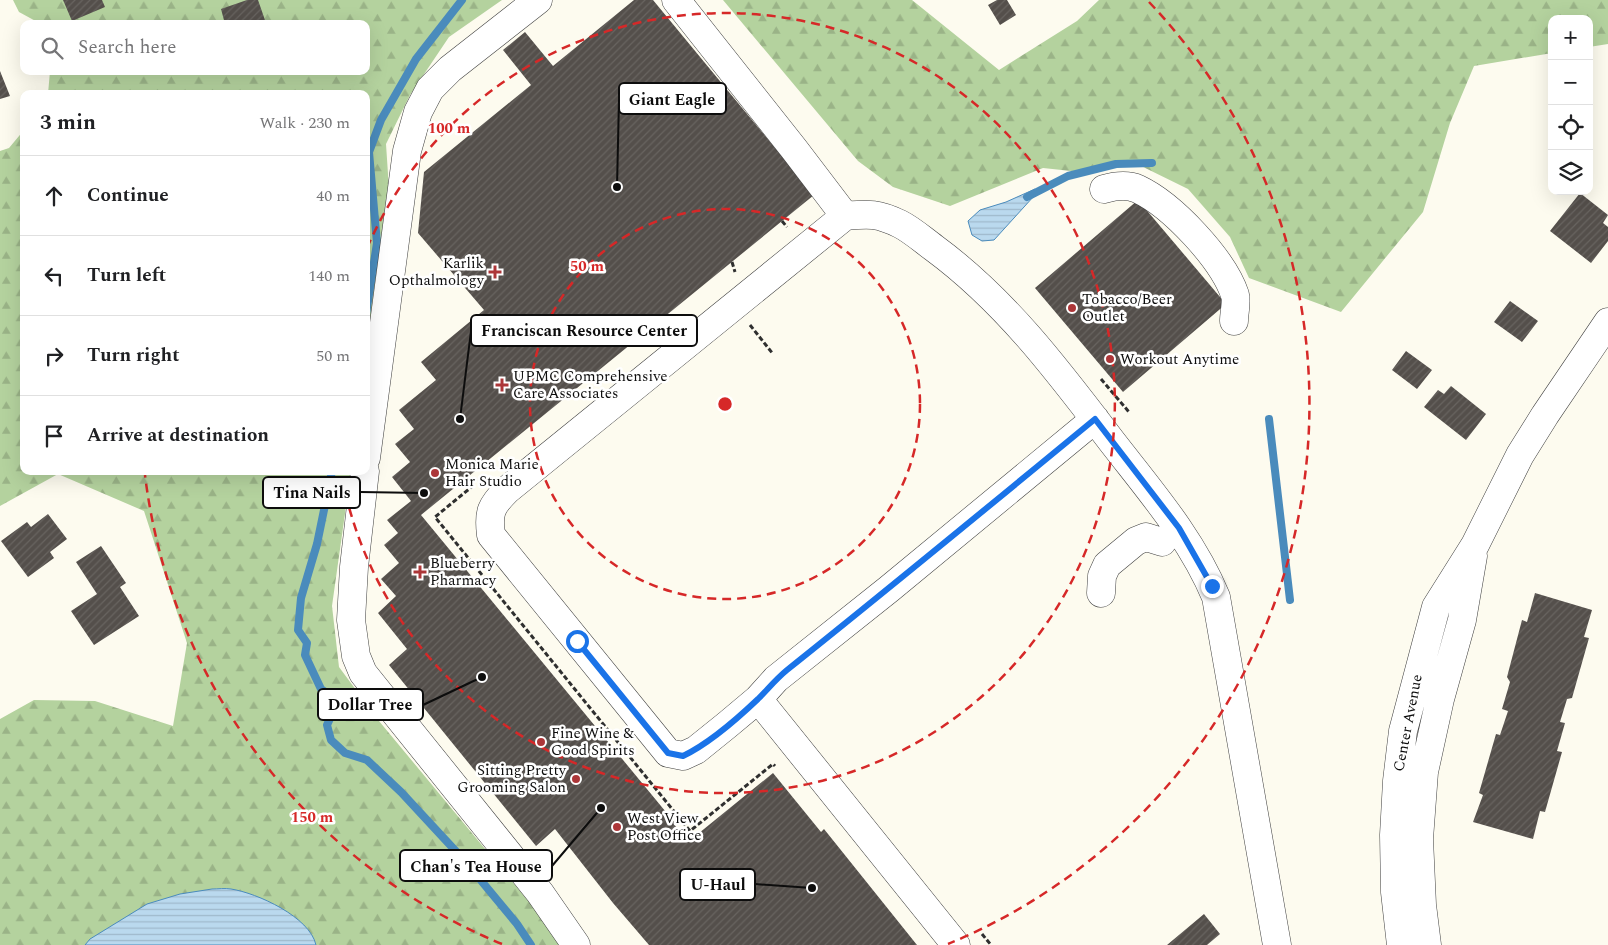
<!DOCTYPE html>
<meta charset="utf-8">
<style>
body{margin:0;font-family:Spectral,serif;background:#f2f2f2;color:#202124}
.controls{position:absolute;right:15px;top:15px;display:grid;overflow:hidden;border-radius:10px;box-shadow:0 5px 20px #0002}
.controls button{width:45px;height:45px;display:grid;place-items:center;padding:0;border:0;border-bottom:1px solid #e0e0e0;background:#fff;color:#202124;font:25px sans-serif}
.stop{position:absolute;width:15px;height:15px;margin:-11px;border:4px solid #1a73e8;border-radius:50%;background:#fff}
.stop.end{background:#1a73e8;border-color:#fff;box-shadow:0 1px 5px #0008}
.list{margin:0;padding:0;list-style:none}
h2{display:flex;justify-content:space-between;align-items:center;height:65px;margin:0;padding:0 20px;font-size:21px}
h2 small{font-size:16px;font-weight:400;color:#757577}
.list li{display:grid;grid-template-columns:32px 1fr auto;gap:15px;align-items:center;box-sizing:border-box;height:80px;padding:0 20px;border-top:1px solid #e0e0e0}
.list b{display:block;font-size:19px;white-space:nowrap}
.list em{font-size:16px;font-style:normal;color:#757577}
.icon{flex:none;width:28px;height:28px;fill:none;stroke:currentColor;stroke-width:2;stroke-linecap:round;stroke-linejoin:round}
.map{position:relative;flex:none;width:1608px;height:945px;overflow:hidden}
.search{position:absolute;background:#fff;box-shadow:0 5px 20px #0002;left:20px;top:20px;width:350px;height:55px;display:flex;align-items:center;gap:12px;box-sizing:border-box;padding:0 18px;border-radius:10px;color:#757577;font-size:19px}
.panel{position:absolute;background:#fff;box-shadow:0 5px 20px #0002;left:20px;top:90px;width:350px;height:385px;border-radius:10px}
.map>svg:first-child{display:block}
.forest{fill:url(#forest-firs)}
.water{fill:url(#water-rules);stroke:#4a8bbc}
.lines{fill:none;stroke-linecap:round;stroke-linejoin:round}
.stream{stroke:#4a8bbc;stroke-width:8}
.building{fill:url(#building-hatch)}
.minor-casing{stroke:#404040;stroke-width:29}
.path{stroke:#2f2f2f;stroke-width:3;stroke-dasharray:5 2.5;stroke-linecap:butt}
.minor{stroke:#fff;stroke-width:28}
.route{stroke:#1a73e8;stroke-width:6}
.ring{fill:none;stroke:#d62828;stroke-width:2.5;stroke-dasharray:9 6}
.poi-dot{fill:#ac3638;stroke:#fff;stroke-width:2}
.labels{text-anchor:middle;dominant-baseline:central;stroke-width:5;stroke-linejoin:round;paint-order:stroke}
.poi-label{font-size:15px;fill:#0d0d0d;stroke:#fff;text-anchor:start}
.street-label{font-size:15px;fill:#0d0d0d;stroke:#fff}
.centre{fill:#d62828;stroke:#fff;stroke-width:2.5}
.ring-label{font-size:15px;text-anchor:middle;font-weight:bold;fill:#d62828;stroke:#fff;stroke-width:5;stroke-linejoin:round;paint-order:stroke}
.leader{fill:none;stroke:#0d0d0d;stroke-width:2}
.callout-dot{fill:#0d0d0d;stroke:#fff;stroke-width:2}
.callout{fill:#fff;stroke:#0d0d0d;stroke-width:2}
.callout-label{font-size:16px;text-anchor:middle;font-weight:bold;fill:#0d0d0d}
</style>
<div class="map">
<svg width="1608" height="945" viewBox="0 0 1608 945">
<defs>
<pattern id="forest-firs" width="22" height="20" patternUnits="userSpaceOnUse" patternTransform="scale(1.25)"><rect width="22" height="20" fill="#b4d29e"/><path d="M5 1l3.5 6h-7zM16 11l3.5 6h-7z" fill="#9ab387"/></pattern>
<pattern id="water-rules" width="6" height="5" patternUnits="userSpaceOnUse" patternTransform="scale(1.25)"><rect width="6" height="5" fill="#bad9ee"/><path d="M0 2.5h6" fill="none" stroke="#9fb9cb"/></pattern>
<pattern id="building-hatch" width="6" height="6" patternUnits="userSpaceOnUse" patternTransform="scale(1.25)"><rect width="6" height="6" fill="#544f4b"/><path d="M-1 1l2-2M0 6l6-6M5 7l2-2" fill="none" stroke="#686460"/></pattern>
</defs>
<rect width="100%" height="100%" fill="#fdfbef"/>
<path class="forest" d="M13,0H502L449,37L410,95L386,144L389,189L366,357V94H48L50,71H366V24H41L19,12Z
M723,0H912L999,70L1077,21L1099,0H1608V44L1589,47V19H1552V53L1474,66L1450,123L1423,212L1341,312L1249,278L1230,237L1188,189L1133,162L1090,173L1043,168L950,206L893,187L858,161Z
M24,130V471H351L332,606L339,667L379,721L554,932L561,945H0V719L34,700L95,701L173,726L187,643L144,511L58,474L0,506V151L9,148Z"/>
<path class="water" d="M1035,189L1034,196L994,240L982,241L972,235L968,221L980,210L1006,202Z
M212,889C218,889 225,888 231,889C257,893 310,917 316,945H85L90,939L147,904L180,894Z"/>
<g class="lines">
<path class="stream" d="M1027,197L1068,176L1116,164L1152,163
M366,314L377,243L369,152L381,120L416,59L462,0
M1269,419L1290,600
M332,471L317,544L301,598L298,630L307,643L305,655L321,689L331,696L334,710L327,725L331,740L345,753L367,760L401,792L464,860L517,924L531,945"/>
</g>
<path class="building" d="M63,0H102L105,7L72,21Z
M247,0H258L266,23L225,24L221,9Z
M634,0H653L814,195L421,515L675,823L674,824L688,842L773,773L821,832L824,829L917,945H649L613,903L555,829L536,846L389,665L407,649L378,613L396,596L381,579L399,563L384,545L398,533L387,520L411,501L392,477L410,462L395,444L414,429L399,410L436,380L421,362L484,310L418,233L424,172L531,85L503,50L525,32L553,66Z
M997,0H1007L1016,15L1000,25L988,5Z
M0,71L10,96L0,99Z
M1580,193L1608,215L1603,223L1608,227V241L1591,263L1550,231Z
M1138,200L1226,304L1123,392L1035,288Z
M1510,301L1538,321L1522,342L1494,322Z
M1406,351L1432,370L1417,389L1392,370Z
M1451,386L1486,414L1466,440L1424,407L1438,390L1444,394Z
M48,514L67,539L50,552L54,558L28,577L1,541L27,522L31,527Z
M101,546L126,583L120,587L139,616L94,645L71,611L97,594L76,562Z
M1535,593L1592,610L1584,637L1589,638L1572,698L1567,699L1560,722L1565,723L1557,751L1562,752L1545,812L1540,811L1533,839L1473,822L1483,795L1479,793L1496,734L1500,735L1508,711L1502,709L1510,682L1507,677L1522,620L1527,622Z
M1204,914L1220,934L1207,945H1167Z"/>
<g class="lines">
<g class="minor-casing">
<path id="minor" d="M676,0L794,149L845,216
M1104,189C1115,186 1127,184 1138,189C1172,205 1223,259 1235,295C1237,302 1234,313 1234,321
M1095,419L889,589L776,679L758,699L727,725L696,750L683,756L668,753L491,535C488,512 491,506 507,490L845,216C869,214 877,213 900,224C912,230 923,240 934,248C1006,301 1059,372 1113,443C1151,492 1192,539 1216,597L1277,945
M366,458L407,151L418,112L430,89L450,69L538,0
M365,471L354,567L351,620L356,656L363,673L540,893L576,945
M1101,593L1102,576L1107,565L1136,541L1146,537L1162,542
M758,699L956,945
M1401,945L1395,892L1394,835L1397,781L1403,731L1436,607L1475,545L1520,455L1545,415L1608,322
M1427,945L1422,905L1419,839L1424,772L1440,699L1462,620L1473,556"/>
</g>
<path class="path" d="M782,221L787,227
M732,262L735,272
M750,325L773,354
M1101,379L1129,412
M474,485L435,517L690,831L773,764L775,766
M982,934L991,945"/>
<use href="#minor" class="minor"/>
</g>
<g class="lines">
<path class="route" d="M577,641L668,753L683,756C710,743 736,720 758,699C768,689 776,679 787,670C891,587 993,503 1095,419L1179,528L1212,586"/>
</g>
<g class="ring">
<circle cx="725" cy="404" r="195"/>
<path d="M367 248A390 390 0 1 1 341 472"/>
<path d="M502 944A584 584 0 0 1 145 475M1149 2A584 584 0 0 1 948 944"/>
</g>
<g class="poi-dot">
<path d="M492.5 264.5h5v5h5v5h-5v5h-5v-5h-5v-5h5z"/>
<circle cx="1072" cy="308" r="5"/>
<circle cx="1110" cy="359" r="5"/>
<path d="M499.5 377.5h5v5h5v5h-5v5h-5v-5h-5v-5h5z"/>
<circle cx="435" cy="473" r="5"/>
<path d="M417.5 564.5h5v5h5v5h-5v5h-5v-5h-5v-5h5z"/>
<circle cx="541" cy="742" r="5"/>
<circle cx="576" cy="779" r="5"/>
<circle cx="617" cy="827" r="5"/>
</g>
<g class="labels">
<g class="poi-label">
<text x="484" y="263" text-anchor="end">Karlik<tspan x="484" dy="17">Opthalmology</tspan></text>
<text x="1082" y="299">Tobacco/Beer<tspan x="1082" dy="17">Outlet</tspan></text>
<text x="1120" y="359">Workout Anytime</text>
<text x="513" y="376">UPMC Comprehensive<tspan x="513" dy="17">Care Associates</tspan></text>
<text x="445" y="464">Monica Marie<tspan x="445" dy="17">Hair Studio</tspan></text>
<text x="430" y="563">Blueberry<tspan x="430" dy="17">Pharmacy</tspan></text>
<text x="551" y="733">Fine Wine &amp;<tspan x="551" dy="17">Good Spirits</tspan></text>
<text x="566" y="770" text-anchor="end">Sitting Pretty<tspan x="566" dy="17">Grooming Salon</tspan></text>
<text x="627" y="818">West View<tspan x="627" dy="17">Post Office</tspan></text>
</g>
<g class="street-label">
<text transform="translate(1408 723) rotate(-79)">Center Avenue</text>
</g>
</g>
<circle cx="725" cy="404" r="8" class="centre"/>
<g class="ring-label">
<text x="449" y="133">100 m</text>
<text x="587" y="271">50 m</text>
<text x="312" y="822">150 m</text>
</g>
<path class="leader" d="M617 187L619 99M460 419L471 331M424 493L360 492M482 677L423 705M601 808L552 866M812 888L755 884"/>
<g class="callout-dot">
<circle cx="617" cy="187" r="5"/>
<circle cx="460" cy="419" r="5"/>
<circle cx="424" cy="493" r="5"/>
<circle cx="482" cy="677" r="5"/>
<circle cx="601" cy="808" r="5"/>
<circle cx="812" cy="888" r="5"/>
</g>
<g class="callout">
<rect x="619" y="83" width="107" height="31" rx="5"/>
<rect x="471" y="315" width="226" height="31" rx="5"/>
<rect x="263" y="477" width="97" height="31" rx="5"/>
<rect x="318" y="689" width="105" height="31" rx="5"/>
<rect x="400" y="850" width="152" height="31" rx="5"/>
<rect x="680" y="869" width="75" height="31" rx="5"/>
</g>
<g class="callout-label">
<text x="672" y="105">Giant Eagle</text>
<text x="584" y="336">Franciscan Resource Center</text>
<text x="312" y="498">Tina Nails</text>
<text x="370" y="710">Dollar Tree</text>
<text x="476" y="872">Chan's Tea House</text>
<text x="718" y="890">U-Haul</text>
</g>
</svg>
<div class="controls">
<button>+</button>
<button>−</button>
<button><svg class="icon" aria-label="locate" viewBox="0 0 24 24"><circle cx="12" cy="12" r="6"/><path d="M12 2v4M12 18v4M2 12h4M18 12h4"/></svg></button>
<button><svg class="icon" aria-label="layers" viewBox="0 0 24 24"><path d="M12 4l9 5-9 5-9-5zM3 14l9 5 9-5"/></svg></button>
</div>
<div class="stop" style="left:577px;top:641px"></div>
<div class="stop end" style="left:1212px;top:586px"></div>
<div class="search"><svg class="icon" aria-label="search" viewBox="0 0 24 24"><circle cx="10" cy="10" r="6"/><path d="M15 15l6 6"/></svg>Search here</div>
<section class="panel">
<h2>3 min<small>Walk · 230 m</small></h2>
<ul class="list">
<li><svg class="icon" aria-label="ahead" viewBox="0 0 24 24"><path d="M12 20V5M6 11l6-6 6 6"/></svg><div><b>Continue</b></div><em>40 m</em></li>
<li><svg class="icon" aria-label="left" viewBox="0 0 24 24"><path d="M17 20v-9H6M10 6l-5 5 5 5"/></svg><div><b>Turn left</b></div><em>140 m</em></li>
<li><svg class="icon" aria-label="right" viewBox="0 0 24 24"><path d="M7 20v-9h11M14 6l5 5-5 5"/></svg><div><b>Turn right</b></div><em>50 m</em></li>
<li><svg class="icon" aria-label="arrive" viewBox="0 0 24 24"><path d="M6 21V4h12l-3 4 3 4H6"/></svg><div><b>Arrive at destination</b></div></li>
</ul>
</section>
</div>
